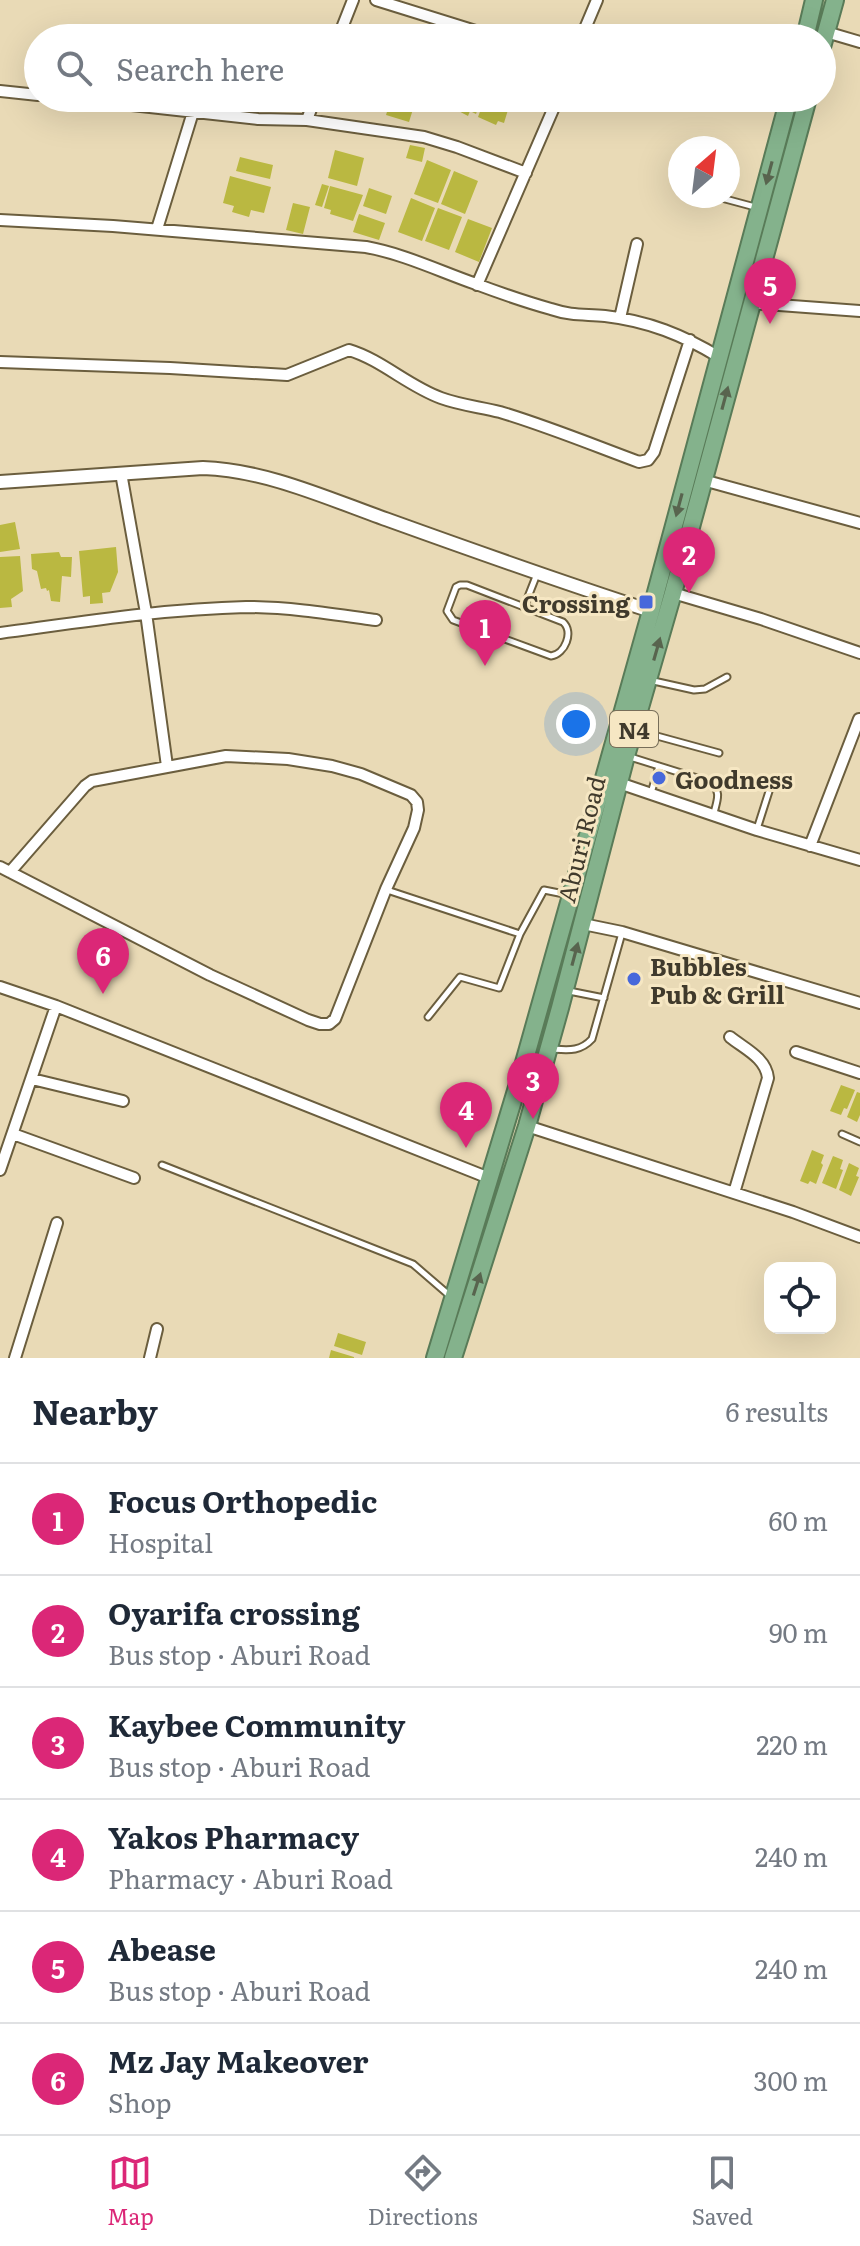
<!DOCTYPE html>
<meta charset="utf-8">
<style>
body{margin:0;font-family:Literata,serif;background:#f6f6f7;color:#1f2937}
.controls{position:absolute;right:24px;bottom:24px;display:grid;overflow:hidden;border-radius:16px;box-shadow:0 8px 32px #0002}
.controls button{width:72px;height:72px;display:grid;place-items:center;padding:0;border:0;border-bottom:2px solid #e0e1e3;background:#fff;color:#1f2937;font:40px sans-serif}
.compass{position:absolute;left:668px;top:136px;width:72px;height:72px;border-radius:50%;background:#fff;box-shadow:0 8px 32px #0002;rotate:28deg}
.you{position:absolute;left:576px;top:724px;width:28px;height:28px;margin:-20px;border:6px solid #fff;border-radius:50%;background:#1a73e8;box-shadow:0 0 0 12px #1a73e833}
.badge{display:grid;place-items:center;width:52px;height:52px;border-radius:50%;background:#db2777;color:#fff;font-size:26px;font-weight:700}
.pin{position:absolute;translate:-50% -66px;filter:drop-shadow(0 2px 4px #0008)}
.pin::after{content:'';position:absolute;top:42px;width:28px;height:24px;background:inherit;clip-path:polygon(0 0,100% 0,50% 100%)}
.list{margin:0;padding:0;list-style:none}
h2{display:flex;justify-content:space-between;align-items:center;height:104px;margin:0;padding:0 32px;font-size:34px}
h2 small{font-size:26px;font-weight:400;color:#747a83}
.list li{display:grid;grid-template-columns:52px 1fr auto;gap:24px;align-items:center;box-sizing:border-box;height:112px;padding:0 32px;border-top:2px solid #e0e1e3}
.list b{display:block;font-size:30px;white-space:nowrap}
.list p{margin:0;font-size:26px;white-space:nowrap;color:#747a83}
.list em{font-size:26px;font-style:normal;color:#747a83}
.icon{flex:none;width:44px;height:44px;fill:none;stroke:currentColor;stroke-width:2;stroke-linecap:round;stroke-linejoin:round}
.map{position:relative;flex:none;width:860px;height:1358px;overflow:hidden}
.search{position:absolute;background:#fff;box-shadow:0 8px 32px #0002;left:24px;right:24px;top:24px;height:88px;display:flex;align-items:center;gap:20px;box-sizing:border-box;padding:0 28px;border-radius:44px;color:#747a83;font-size:30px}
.sheet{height:776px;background:#fff}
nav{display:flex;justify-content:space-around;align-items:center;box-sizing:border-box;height:112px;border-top:2px solid #e0e1e3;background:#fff;font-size:22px;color:#747a83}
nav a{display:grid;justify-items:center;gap:4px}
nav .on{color:#db2777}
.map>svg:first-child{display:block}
.building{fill:#bab841}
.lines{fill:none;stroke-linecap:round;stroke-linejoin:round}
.service-casing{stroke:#6b5e3e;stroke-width:9}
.minor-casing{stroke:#6b5e3e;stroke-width:14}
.tertiary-casing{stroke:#6b5e3e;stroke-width:16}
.trunk-casing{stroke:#597b58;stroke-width:20}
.service{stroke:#fff;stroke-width:5}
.minor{stroke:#fff;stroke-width:10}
.tertiary{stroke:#fff;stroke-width:12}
.trunk{stroke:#84b28c;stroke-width:16}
.oneway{fill:#58644e}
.poi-dot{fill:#4768db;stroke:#f6e7c3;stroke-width:3}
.labels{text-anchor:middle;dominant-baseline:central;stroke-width:6;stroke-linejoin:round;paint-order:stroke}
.shield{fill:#f6e7c3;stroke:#776e59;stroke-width:2}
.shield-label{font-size:22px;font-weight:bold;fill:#403a2c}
.poi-label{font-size:24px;font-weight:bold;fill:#403a2c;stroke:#f6e7c3;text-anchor:start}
.street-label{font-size:24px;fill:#403a2c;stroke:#f6e7c3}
</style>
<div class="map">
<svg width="860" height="1358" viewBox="0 0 860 1358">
<rect width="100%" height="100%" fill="#e9dab6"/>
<path class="building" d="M362,98L376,102L373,112L359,107Z
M454,98H481L476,114L470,111L468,116L451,107Z
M485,98H506L511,100L504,123L498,121L496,125L478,117Z
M390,102L402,106L403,103L414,106L409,122L386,115Z
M410,145L425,148L422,162L406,158Z
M335,150L364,158L357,186L328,178Z
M240,157L273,165L270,179L236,171Z
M427,160L451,170L438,203L414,194Z
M454,171L478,181L465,214L441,204Z
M230,176L271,187L264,213L251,210L249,217L232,212L234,206L223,203Z
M322,184L329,186L322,207L315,205Z
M330,186L363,195L353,221L330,214L331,210L324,208Z
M369,188L392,196L386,214L363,206Z
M411,198L435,208L422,241L398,232Z
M293,203L310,207L303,234L286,230Z
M438,208L462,217L449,250L425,241Z
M359,214L385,223L379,240L353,232Z
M468,219L492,228L479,262L455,252Z
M15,522L20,549L0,552V525Z
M116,547L118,572L110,592L102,593L103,603L90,604V596L83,597L79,551Z
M59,552L61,557H72L71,577L62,576L60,602L51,601L49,590L47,591L46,588L41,589L37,571L32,569L31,554Z
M20,556L23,591L11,599L12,607L0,608V557Z
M841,1085L855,1090L847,1109L844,1108L841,1115L830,1111Z
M857,1092L860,1093V1115L857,1122L847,1117Z
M812,1150L824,1155L821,1163L823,1165L816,1184L810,1181L808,1184L800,1181Z
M833,1156L843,1160L840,1169L843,1170L836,1189L822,1183Z
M849,1163L859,1168L856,1176L859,1177L851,1196L839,1190Z
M338,1333L366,1342L362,1355L334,1346Z
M331,1350L354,1357V1358H329Z"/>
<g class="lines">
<g class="service-casing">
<path id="service" d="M714,196L755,207
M460,585H467L563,622C574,632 565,654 551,656L453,620L447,611L456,587Z
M524,607L537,574
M649,680L694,690L705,689L727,677
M635,730L719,753
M627,756L710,782C722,792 717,800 714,813
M651,793L659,766
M757,829L772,782
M387,890L520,934
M569,991L604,998
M428,1017L460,977L499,988L520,934L544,890L569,895
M552,1049C568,1050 580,1052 592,1039L622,933
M842,1134L860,1142
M162,1165L413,1264L449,1295"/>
</g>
<g class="minor-casing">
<path id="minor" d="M376,0L498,38
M826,32L860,42
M338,38L353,0
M581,38L597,0
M0,91L38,95
M68,98L258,119L307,120L424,137L457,147L526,173
M307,120L315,98
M0,220L113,226L366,247C404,254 439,271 476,284C500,293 526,302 551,309C572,316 585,314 605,316C648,321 683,335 719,357
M157,229L193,112
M477,285L558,98
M751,303L860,311
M620,318L637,244
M0,362L170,368L287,375L349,350C382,360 408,386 441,398C460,405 480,407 500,412C547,426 593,445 639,462L648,460L654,452L690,340
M121,473L146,613L167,766
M703,480L860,523
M673,593L761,619L860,653
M0,633C82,622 163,609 246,607C289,607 333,614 376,620
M619,783L757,830L860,860
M810,846L859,719
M0,867L210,975L308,1020L320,1024H329L335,1019L386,889L414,828L418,810L417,802L411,795L361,774L332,766L288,759L226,756L92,781L85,786L10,872
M583,924L622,932L860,1003
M0,987L56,1006L489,1178
M730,1037C745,1049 766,1058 768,1078L734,1193
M796,1052L860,1073
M32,1079L123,1101
M527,1126L793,1212L860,1237
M13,1134L134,1178
M0,1170L56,1006
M15,1358L57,1223
M150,1358L157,1329"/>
</g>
<g class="tertiary-casing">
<path id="tertiary" d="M0,482L203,468C267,470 331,500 391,521C477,552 564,583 651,611"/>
</g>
<g class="trunk-casing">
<path id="trunk" d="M805,38L814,0
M822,47L835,0
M435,1358L518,1084L651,611L789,98
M453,1358L527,1126L560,1008L626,756L673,593L808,98"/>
</g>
<use href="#service" class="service"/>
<use href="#minor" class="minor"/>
<use href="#tertiary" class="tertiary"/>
<use href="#trunk" class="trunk"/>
</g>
<defs><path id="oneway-solid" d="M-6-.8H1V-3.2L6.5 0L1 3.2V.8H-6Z" transform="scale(2)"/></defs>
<g class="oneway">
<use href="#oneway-solid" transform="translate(769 173) rotate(105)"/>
<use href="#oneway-solid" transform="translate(725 398) rotate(-75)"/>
<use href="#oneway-solid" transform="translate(679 505) rotate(105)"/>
<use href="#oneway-solid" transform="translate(657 649) rotate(-74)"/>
<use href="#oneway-solid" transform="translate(575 954) rotate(-75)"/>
<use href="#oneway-solid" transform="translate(477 1284) rotate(-72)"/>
</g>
<g class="poi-dot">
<rect x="638" y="594" width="16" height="16" rx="4"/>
<circle cx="659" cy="778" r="8"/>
<circle cx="634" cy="979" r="8"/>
</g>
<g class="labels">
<rect class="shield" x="610" y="711" width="48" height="36" rx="6"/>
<g class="shield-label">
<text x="634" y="729">N4</text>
</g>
<g class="poi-label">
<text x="630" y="602" text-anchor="end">Crossing</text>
<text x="675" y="778">Goodness</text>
<text x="650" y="965">Bubbles<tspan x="650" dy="28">Pub &amp; Grill</tspan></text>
</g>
<g class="street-label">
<text transform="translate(580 839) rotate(-76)">Aburi Road</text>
</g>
</g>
</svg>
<div class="controls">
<button><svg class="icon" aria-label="locate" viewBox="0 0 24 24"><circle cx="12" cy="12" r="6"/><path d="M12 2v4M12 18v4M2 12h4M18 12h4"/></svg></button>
</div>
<svg class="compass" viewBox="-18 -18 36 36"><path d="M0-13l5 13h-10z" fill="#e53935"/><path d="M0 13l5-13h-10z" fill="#747a83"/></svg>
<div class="you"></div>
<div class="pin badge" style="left:485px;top:666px">1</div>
<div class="pin badge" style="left:689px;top:593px">2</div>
<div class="pin badge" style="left:533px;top:1119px">3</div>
<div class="pin badge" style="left:466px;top:1148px">4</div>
<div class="pin badge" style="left:770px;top:324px">5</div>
<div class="pin badge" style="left:103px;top:994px">6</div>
<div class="search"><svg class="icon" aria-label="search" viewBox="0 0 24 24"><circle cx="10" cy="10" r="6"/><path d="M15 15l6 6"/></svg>Search here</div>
</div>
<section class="sheet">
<h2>Nearby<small>6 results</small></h2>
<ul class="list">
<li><span class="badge">1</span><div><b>Focus Orthopedic</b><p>Hospital</p></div><em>60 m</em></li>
<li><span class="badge">2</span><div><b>Oyarifa crossing</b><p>Bus stop · Aburi Road</p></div><em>90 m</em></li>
<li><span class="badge">3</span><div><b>Kaybee Community</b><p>Bus stop · Aburi Road</p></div><em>220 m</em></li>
<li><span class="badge">4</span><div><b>Yakos Pharmacy</b><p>Pharmacy · Aburi Road</p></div><em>240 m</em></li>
<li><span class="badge">5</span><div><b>Abease</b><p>Bus stop · Aburi Road</p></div><em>240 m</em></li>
<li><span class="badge">6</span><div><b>Mz Jay Makeover</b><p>Shop</p></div><em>300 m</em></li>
</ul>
</section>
<nav>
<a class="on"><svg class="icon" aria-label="map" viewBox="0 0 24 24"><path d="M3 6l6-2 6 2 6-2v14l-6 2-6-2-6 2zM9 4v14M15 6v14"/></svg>Map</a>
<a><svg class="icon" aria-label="directions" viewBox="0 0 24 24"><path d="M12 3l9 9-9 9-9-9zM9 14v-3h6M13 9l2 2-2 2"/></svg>Directions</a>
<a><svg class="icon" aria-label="saved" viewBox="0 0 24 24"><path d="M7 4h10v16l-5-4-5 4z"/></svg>Saved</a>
</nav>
